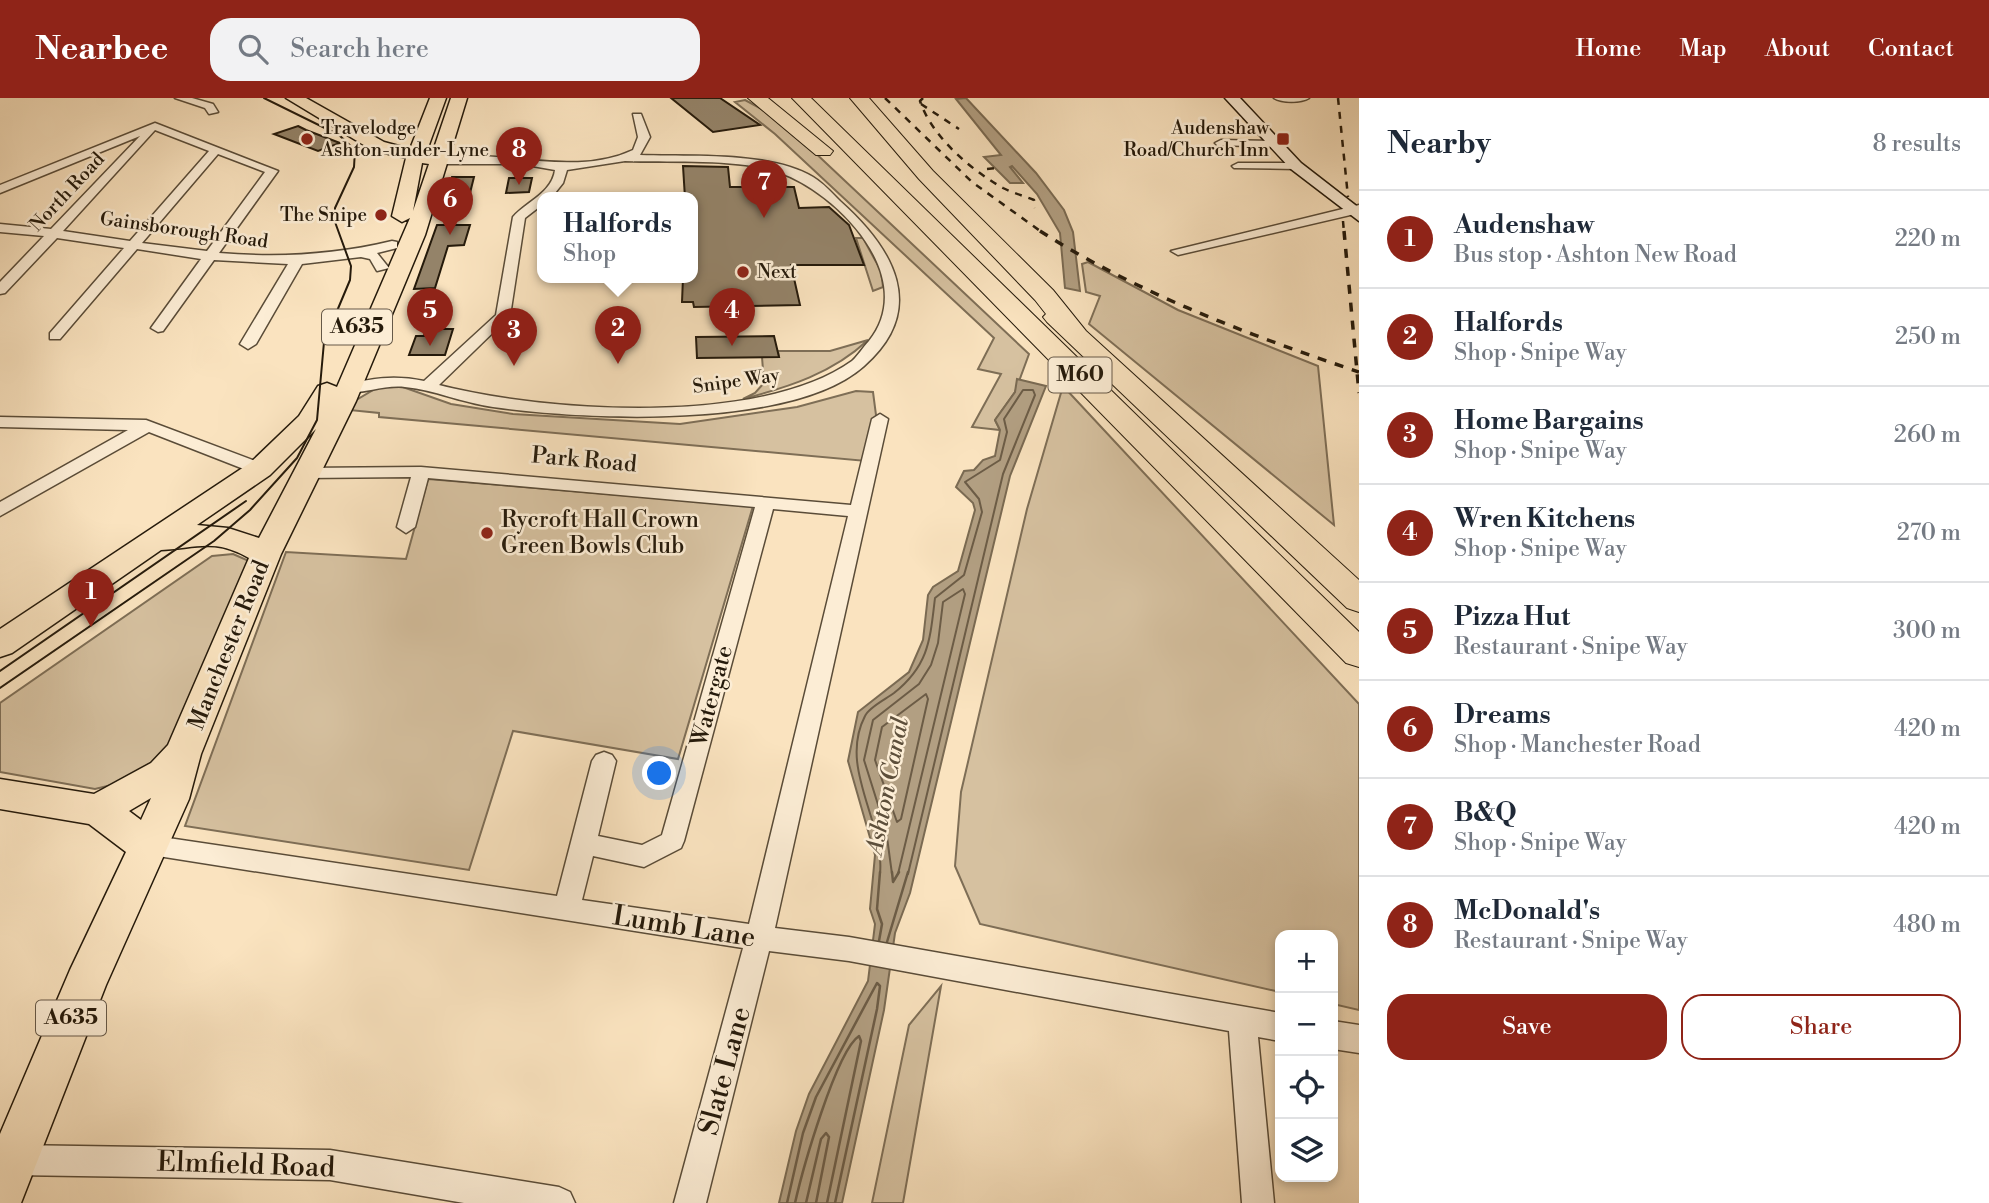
<!DOCTYPE html>
<meta charset="utf-8">
<style>
body{margin:0;font-family:"Libre Bodoni",serif;background:#f2f2f3;color:#1f2937}
.controls{position:absolute;right:21px;bottom:21px;display:grid;overflow:hidden;border-radius:14px;box-shadow:0 4px 10px #0003}
.controls button{width:63px;height:63px;display:grid;place-items:center;padding:0;border:0;border-bottom:2px solid #e0e1e3;background:#fff;color:#1f2937;font:35px sans-serif}
.you{position:absolute;left:660px;top:676px;width:24px;height:24px;margin:-18px;border:5px solid #fff;border-radius:50%;background:#1a73e8;box-shadow:0 0 0 10px #1a73e833}
.badge{display:grid;place-items:center;width:46px;height:46px;border-radius:50%;background:#8f2418;color:#fff;font-size:23px;font-weight:700}
.pin{position:absolute;translate:-50% -58px;filter:drop-shadow(0 2px 4px #0008)}
.pin::after{content:'';position:absolute;top:37px;width:24px;height:21px;background:inherit;clip-path:polygon(0 0,100% 0,50% 100%)}
.popup{position:absolute;left:537px;top:94px;width:161px;height:91px;box-sizing:border-box;display:grid;place-content:center;border-radius:14px;background:#fff;filter:drop-shadow(0 2px 5px #0005);font-size:23px;white-space:nowrap;color:#747a83}
.popup b{font-size:26px;color:#1f2937}
.popup::after{content:'';position:absolute;left:50%;top:100%;margin-left:-14px;border:14px solid transparent;border-top-color:#fff}
.list{margin:0;padding:0;list-style:none}
h2{display:flex;justify-content:space-between;align-items:center;height:91px;margin:0;padding:0 28px;font-size:30px}
h2 small{font-size:23px;font-weight:400;color:#747a83}
.list li{display:grid;grid-template-columns:46px 1fr auto;gap:21px;align-items:center;box-sizing:border-box;height:98px;padding:0 28px;border-top:2px solid #e0e1e3}
.list b{display:block;font-size:26px;white-space:nowrap}
.list p{margin:0;font-size:23px;white-space:nowrap;color:#747a83}
.list em{font-size:23px;font-style:normal;color:#747a83}
.actions{display:flex;gap:14px;padding:21px 28px}
.actions a{flex:1;padding:16px 0;border:2px solid #8f2418;border-radius:21px;text-align:center;font-size:24px;color:#8f2418}
.actions .main{background:#8f2418;color:#fff}
.icon{flex:none;width:38px;height:38px;fill:none;stroke:currentColor;stroke-width:2;stroke-linecap:round;stroke-linejoin:round}
.map{position:relative;flex:none;width:1359px;height:1105px;overflow:hidden}
header{display:flex;align-items:center;gap:42px;box-sizing:border-box;height:98px;padding:0 35px;background:#8f2418;color:#fff}
header strong{font-size:33px}
nav{display:flex;gap:38px;margin-inline-start:auto;font-size:24px}
.search{width:490px;height:63px;background:#f2f2f3;display:flex;align-items:center;gap:18px;box-sizing:border-box;padding:0 24px;border-radius:21px;color:#747a83;font-size:26px}
main{display:flex}
aside{flex:1;background:#fff}
.map>svg:first-child{display:block}
.green{fill:#d6c1a0;stroke:#7e6e56;stroke-width:2}
.water{fill:#b29f82;stroke:#7a6a52;stroke-width:2}
.lines{fill:none;stroke-linecap:round;stroke-linejoin:round}
.shore-far1{stroke:#6c5c46;stroke-width:2}
.shore{stroke:#6c5c46;stroke-width:2.5}
.building{fill:#948369;stroke:#251a0b;stroke-width:2}
.minor-casing{stroke:#5a4c38;stroke-width:3}
.secondary-casing{stroke:#251a0b;stroke-width:3}
.trunk-casing{stroke:#251a0b;stroke-width:3}
.motorway-casing{stroke:#251a0b;stroke-width:2}
.minor{fill:#fcedd5;fill-rule:evenodd}
.secondary{fill:#fcedd5;fill-rule:evenodd}
.trunk{fill:#fae3bf;fill-rule:evenodd}
.motorway{fill:#fae3bf;fill-rule:evenodd}
.tram{stroke:#251a0b;stroke-width:2}
.rail-far1{stroke:#251a0b;stroke-width:2.5;stroke-dasharray:7 7;stroke-linecap:butt}
.rail{stroke:#251a0b;stroke-width:3.5;stroke-dasharray:9 9;stroke-linecap:butt}
.poi-dot{fill:#8f2418;stroke:#fcedd5;stroke-width:2.5}
.labels{text-anchor:middle;dominant-baseline:central;stroke-width:5;stroke-linejoin:round;paint-order:stroke}
.far-poi-label{font-size:19px;fill:#251a0b;stroke:#fcedd5;text-anchor:start}
.far-street-label{font-size:19px;fill:#251a0b;stroke:#fcedd5}
.shield{fill:#fcedd5;stroke:#665948;stroke-width:2}
.shield-label{font-size:21px;font-weight:bold;fill:#251a0b}
.street-label{font-size:23px;fill:#251a0b;stroke:#fcedd5}
.poi-label{font-size:23px;fill:#251a0b;stroke:#fcedd5;text-anchor:start}
.water-label{font-size:24px;font-style:italic;fill:#5d4f3b;stroke:#fcedd5}
.near-street-label{font-size:28px;fill:#251a0b;stroke:#fcedd5}
</style>
<header>
<strong>Nearbee</strong>
<div class="search"><svg class="icon" aria-label="search" viewBox="0 0 24 24"><circle cx="10" cy="10" r="6"/><path d="M15 15l6 6"/></svg>Search here</div>
<nav><a>Home</a><a>Map</a><a>About</a><a>Contact</a></nav>
</header>
<main>
<div class="map">
<svg width="1359" height="1105" viewBox="0 0 1359 1105">
<rect width="100%" height="100%" fill="#fae3bf"/>
<filter id="stains"><feTurbulence type="fractalNoise" baseFrequency=".00286" numOctaves="4"/><feColorMatrix values="0 0 0 0 .2 0 0 0 0 .09 0 0 0 0 .02 0 0 0 .5 -.17"/></filter>
<radialGradient id="worn" r=".72"><stop offset=".6" stop-color="#630" stop-opacity="0"/><stop offset="1" stop-color="#630" stop-opacity=".3"/></radialGradient>
<path class="green" d="M745,2L767,14L809,49L1029,256L1015,294L995,322L1000,332L972,329L1001,276L978,271L994,240L775,36L735,4Z
M856,140H863L881,173L883,189L873,193Z
M1088,164L1178,212L1318,268L1334,427L1089,226L1100,198L1086,194L1082,166Z
M868,242C833,275 789,289 743,301L755,295L764,285L762,259H779L778,253H830Z
M380,288H400L451,306L513,316L680,326L797,309L856,293L873,294L876,317L866,363L379,319V315L349,312L353,304Z
M1063,288L1359,606V912L1333,906V837H1280V894L980,826L955,768L961,694L1027,411Z
M428,381L753,408L678,661L513,633L469,772L185,728L286,454L406,461Z
M233,456L249,463L172,650L124,684L95,691L0,674V605L212,458Z
M941,888L903,1105H872L909,927Z"/>
<path class="water" d="M966,0L1036,75L1064,112L1073,134L1080,193L1065,190L1060,135L1037,96L1012,68L1010,69L1023,85H1010L984,59L1001,57L956,1Z
M1017,281L1046,288L1010,378L910,795L895,835L884,912L842,1105H779L796,1033L809,996L868,883L875,826L870,811L875,757L848,663L858,614L909,574L923,542L928,497L933,489L958,473L975,412L973,405L956,389L964,373L974,372L983,362L995,358L1000,332L995,322L1015,294Z"/>
<g class="lines">
<path class="shore-far1" d="M926,596L928,601L901,721L897,724L875,662L882,629Z
M880,776C885,723 838,670 865,618C869,609 886,601 894,595C929,567 930,542 935,500L964,477L982,414L979,401L965,384L1000,362L1007,334L1004,321L1023,292H1033L1035,297L1003,376L908,776
M892,776L886,732L864,662L873,622L919,586L931,567L938,545L943,504L963,491L965,496L898,776"/>
<path class="shore" d="M892,774L893,784L899,774
M879,843L882,826L877,811L880,774
M887,844L908,774
M787,1105L803,1035L816,999L877,885L880,888L877,911L835,1105
M795,1105C802,1074 836,953 859,938L861,943L827,1105
M806,1105L821,1041L826,1035L829,1039L816,1105"/>
</g>
<path class="building" d="M671,0H720L760,27L713,34Z
M298,28L306,32L340,45L318,53L274,36Z
M683,68L728,69L730,89H794L799,110L829,109L849,127L864,167H791L800,207L694,209L693,204H682L683,180H693V100H685Z
M452,79H474L470,95H447Z
M509,80H532L529,94L506,95Z
M437,127H470L464,147L448,148L435,190L414,191Z
M426,231H453L445,257H409L416,238H424Z
M774,238L779,259L697,260L696,239Z"/>
<g class="lines">
<g class="minor-casing">
<path id="minor" d="M175,0H192L213,6L218,14L209,16L205,10Z
M1274,0H1309C1301,5 1282,5 1274,0Z
M633,16H641L650,39L640,57C690,59 769,53 813,79C823,85 832,95 840,103C893,150 929,211 864,268C792,332 584,322 493,309C463,305 435,292 405,289C385,286 356,298 342,294V288C371,280 395,277 424,283L496,217L513,119C527,103 552,95 555,72L521,66H439L435,65V61C500,48 571,81 633,52L638,39ZM625,63C671,65 734,60 778,74C837,94 920,179 869,243C863,249 858,258 852,263C760,329 544,314 439,287L510,218L525,120L543,106V100H551L563,85L567,72Z
M155,25L278,73L219,155C279,160 334,157 392,143L397,144V150L377,155L389,170L377,173L370,161L361,159L302,166L256,246L248,251L240,246L288,166L214,162L163,233L158,234L151,230L201,161L137,151L60,241H50V235L124,150L57,140L5,195L0,196V184L44,138L0,134V126L51,131L140,38L0,95V87ZM155,32L209,53L130,143L63,133ZM218,56L265,74L207,153L142,145Z
M1221,42L1276,43L1282,46L1276,49L1217,47L1215,45Z
M1238,65H1296L1302,68L1296,71L1234,70L1232,68Z
M1359,107V115L1178,157L1171,153Z
M880,316L888,321L775,830L849,839L1280,915V943L1258,939L1274,1105H1242L1229,933L849,863L769,853L706,1105H674L743,850L139,755L136,748L139,741L148,737L557,798L592,663L596,657L604,654L612,657L616,663L598,738L642,747L662,737L755,409L428,380L415,429L406,435L397,429L411,379L304,380L295,375L304,370L421,369L851,407L872,321ZM773,411L848,418L749,826L582,802L593,758L644,769L681,750L684,743Z
M0,319L146,322L266,367L269,371L266,375H254L149,334L0,418V404L128,332L0,329Z
M1333,923L1359,927V955L1333,951Z
M14,1047L330,1052L559,1089L570,1094L575,1105H464L330,1082L14,1077L3,1073L0,1058L3,1051Z"/>
</g>
<g class="secondary-casing">
<path id="secondary" d="M1225,0H1240L1301,65L1359,110V123L1291,71Z"/>
</g>
<g class="trunk-casing">
<path id="trunk" d="M286,0H306L384,44L410,51L430,0H446L426,55L432,56L451,0H467L425,137L356,303L281,456L201,656L189,701L106,887L21,1105H0V1036L70,872L126,754L89,726L0,711V681L94,696L151,665L168,647L249,460C214,440 197,450 161,452L12,555L0,559V531L250,365L299,318L318,288L327,285L337,289L410,120L402,124L392,118L406,60L372,52ZM422,65L429,66L413,113ZM316,331L259,440L228,430L197,427L270,377ZM151,700L141,722L129,713Z"/>
</g>
<g class="motorway-casing">
<path id="motorway" d="M748,0H768L833,53L830,57H816Z
M792,0H811L1359,534V569L1346,565Z
M850,0H869L933,73L1053,192L1086,233L1359,482V514L1347,510L1047,224L1043,219L1046,216L1035,202L919,81Z"/>
</g>
<use href="#minor" class="minor"/>
<use href="#secondary" class="secondary"/>
<use href="#trunk" class="trunk"/>
<use href="#motorway" class="motorway"/>
<path class="tram" d="M0,573L246,403
M0,590L214,443L250,412L297,360L317,322L324,244L350,182L351,168L335,124V110L354,69L355,52L339,37L264,0"/>
<path class="rail-far1" d="M885,0L972,84L1043,135
M923,0L920,3C932,39 971,72 1003,90C1013,95 1024,98 1034,102L1035,110
M1338,0L1348,99
M921,6L959,31
M987,71L998,70
M1343,123L1344,135"/>
<path class="rail" d="M1040,133C1139,196 1249,237 1359,274
M1344,133L1359,295"/>
</g>
<g class="poi-dot">
<circle cx="307" cy="41" r="7"/>
<rect x="1276" y="34" width="14" height="14" rx="3.5"/>
<circle cx="381" cy="117" r="7"/>
<circle cx="743" cy="174" r="7"/>
<circle cx="487" cy="435" r="7"/>
</g>
<g class="labels">
<g class="far-poi-label">
<text x="321" y="30">Travelodge<tspan x="321" dy="22">Ashton-under-Lyne</tspan></text>
<text x="1269" y="30" text-anchor="end">Audenshaw<tspan x="1269" dy="22">Road/Church Inn</tspan></text>
<text x="367" y="117" text-anchor="end">The Snipe</text>
<text x="757" y="174">Next</text>
</g>
<g class="far-street-label">
<text transform="translate(67 94) rotate(-47)">North Road</text>
<text transform="translate(184 132) rotate(8)">Gainsborough Road</text>
<text transform="translate(736 283) rotate(-8)">Snipe Way</text>
</g>
<g class="shield">
<rect x="322" y="211.5" width="70" height="35" rx="5"/>
<rect x="1048.5" y="259.5" width="63" height="35" rx="5"/>
<rect x="36" y="902.5" width="70" height="35" rx="5"/>
</g>
<g class="shield-label">
<text x="357" y="229">A635</text>
<text x="1080" y="277">M60</text>
<text x="71" y="920">A635</text>
</g>
<g class="street-label">
<text transform="translate(584 362) rotate(5)">Park Road</text>
<text transform="translate(229 547) rotate(-68)">Manchester Road</text>
<text transform="translate(712 598) rotate(-75)">Watergate</text>
</g>
<g class="poi-label">
<text x="501" y="422">Rycroft Hall Crown<tspan x="501" dy="26">Green Bowls Club</tspan></text>
</g>
<g class="water-label">
<text transform="translate(888 688) rotate(-79)">Ashton Canal</text>
</g>
<g class="near-street-label">
<text transform="translate(684 829) rotate(9)">Lumb Lane</text>
<text transform="translate(725 973) rotate(-75)">Slate Lane</text>
<text transform="translate(246 1067) rotate(2)">Elmfield Road</text>
</g>
</g>
<rect width="100%" height="100%" filter="url(#stains)"/>
<rect width="100%" height="100%" fill="url(#worn)"/>
</svg>
<div class="controls">
<button>+</button>
<button>−</button>
<button><svg class="icon" aria-label="locate" viewBox="0 0 24 24"><circle cx="12" cy="12" r="6"/><path d="M12 2v4M12 18v4M2 12h4M18 12h4"/></svg></button>
<button><svg class="icon" aria-label="layers" viewBox="0 0 24 24"><path d="M12 4l9 5-9 5-9-5zM3 14l9 5 9-5"/></svg></button>
</div>
<div class="you"></div>
<div class="pin badge" style="left:91px;top:529px">1</div>
<div class="pin badge" style="left:618px;top:266px">2</div>
<div class="popup"><b>Halfords</b>Shop</div>
<div class="pin badge" style="left:514px;top:268px">3</div>
<div class="pin badge" style="left:732px;top:248px">4</div>
<div class="pin badge" style="left:430px;top:248px">5</div>
<div class="pin badge" style="left:450px;top:137px">6</div>
<div class="pin badge" style="left:764px;top:120px">7</div>
<div class="pin badge" style="left:519px;top:87px">8</div>
</div>
<aside>
<h2>Nearby<small>8 results</small></h2>
<ul class="list">
<li><span class="badge">1</span><div><b>Audenshaw</b><p>Bus stop · Ashton New Road</p></div><em>220 m</em></li>
<li><span class="badge">2</span><div><b>Halfords</b><p>Shop · Snipe Way</p></div><em>250 m</em></li>
<li><span class="badge">3</span><div><b>Home Bargains</b><p>Shop · Snipe Way</p></div><em>260 m</em></li>
<li><span class="badge">4</span><div><b>Wren Kitchens</b><p>Shop · Snipe Way</p></div><em>270 m</em></li>
<li><span class="badge">5</span><div><b>Pizza Hut</b><p>Restaurant · Snipe Way</p></div><em>300 m</em></li>
<li><span class="badge">6</span><div><b>Dreams</b><p>Shop · Manchester Road</p></div><em>420 m</em></li>
<li><span class="badge">7</span><div><b>B&amp;Q</b><p>Shop · Snipe Way</p></div><em>420 m</em></li>
<li><span class="badge">8</span><div><b>McDonald's</b><p>Restaurant · Snipe Way</p></div><em>480 m</em></li>
</ul>
<div class="actions"><a class="main">Save</a><a>Share</a></div>
</aside>
</main>
